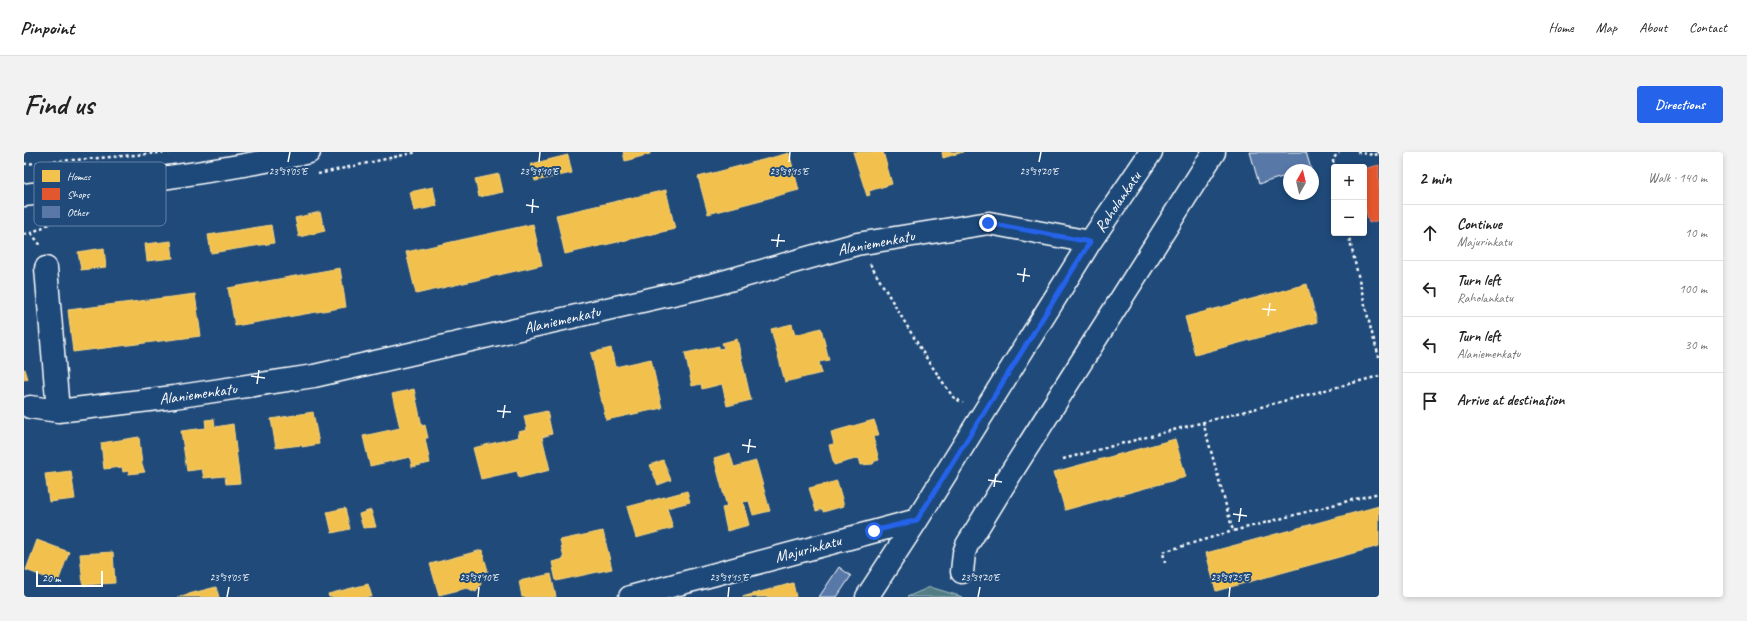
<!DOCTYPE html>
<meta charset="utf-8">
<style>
body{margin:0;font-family:Caveat,sans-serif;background:#f2f2f2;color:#222}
.controls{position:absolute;right:12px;top:12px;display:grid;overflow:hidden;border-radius:4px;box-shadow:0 2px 6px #0003}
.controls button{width:36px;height:36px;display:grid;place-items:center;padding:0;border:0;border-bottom:1px solid #e0e0e0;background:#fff;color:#222;font:20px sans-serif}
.compass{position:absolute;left:1259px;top:12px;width:36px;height:36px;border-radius:50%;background:#fff;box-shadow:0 2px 6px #0003;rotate:8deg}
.scale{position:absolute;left:12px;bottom:10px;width:67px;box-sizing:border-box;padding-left:4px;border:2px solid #fff;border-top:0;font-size:11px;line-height:14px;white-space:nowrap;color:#fff;-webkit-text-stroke:3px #1f4a7a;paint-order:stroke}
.stop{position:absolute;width:12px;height:12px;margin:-9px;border:3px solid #2563eb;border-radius:50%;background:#fff}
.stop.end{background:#2563eb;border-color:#fff;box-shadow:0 1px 4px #0008}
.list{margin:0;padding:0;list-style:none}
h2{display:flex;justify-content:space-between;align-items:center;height:52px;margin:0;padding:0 16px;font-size:17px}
h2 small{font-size:13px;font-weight:400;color:#767676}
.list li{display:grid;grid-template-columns:26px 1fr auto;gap:12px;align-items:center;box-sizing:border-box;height:56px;padding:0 16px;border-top:1px solid #e0e0e0}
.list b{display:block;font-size:15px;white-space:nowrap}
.list p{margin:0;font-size:13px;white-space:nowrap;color:#767676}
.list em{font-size:13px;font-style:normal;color:#767676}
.icon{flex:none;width:22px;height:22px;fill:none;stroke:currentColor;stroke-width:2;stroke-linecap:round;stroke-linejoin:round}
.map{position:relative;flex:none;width:1355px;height:445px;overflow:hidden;border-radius:4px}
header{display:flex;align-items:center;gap:24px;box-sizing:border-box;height:56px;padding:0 20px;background:#fff;border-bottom:1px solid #e0e0e0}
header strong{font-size:19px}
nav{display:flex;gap:22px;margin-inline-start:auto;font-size:14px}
.intro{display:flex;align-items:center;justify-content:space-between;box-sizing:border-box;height:96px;padding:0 24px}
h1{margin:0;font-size:28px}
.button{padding:10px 18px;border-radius:4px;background:#2563eb;color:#fff;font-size:14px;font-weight:700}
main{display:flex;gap:24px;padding:0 24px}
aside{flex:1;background:#fff;border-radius:4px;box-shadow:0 2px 6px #0003}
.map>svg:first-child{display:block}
.green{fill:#527d84;stroke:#a8bec2}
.homes{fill:#f2c14e;stroke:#f6d483}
.shops{fill:#e4572e;stroke:#ec896d}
.building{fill:#5978a8;stroke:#fff}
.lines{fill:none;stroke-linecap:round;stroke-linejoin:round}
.minor-casing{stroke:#fff;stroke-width:25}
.major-casing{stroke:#fff;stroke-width:25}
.path{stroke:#fff;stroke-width:2.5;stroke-dasharray:3 3;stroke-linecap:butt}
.minor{stroke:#1f4a7a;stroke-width:22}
.major{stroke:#1f4a7a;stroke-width:22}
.route{stroke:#2563eb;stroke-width:5}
.ticks{fill:none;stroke:#fff;stroke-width:1.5}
.labels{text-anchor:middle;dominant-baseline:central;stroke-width:4;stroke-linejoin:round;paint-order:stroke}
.street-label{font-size:16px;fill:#fff;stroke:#1f4a7a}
.key{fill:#1f4a7a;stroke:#6280a2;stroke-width:1}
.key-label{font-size:11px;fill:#fff}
.ticks-label{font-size:10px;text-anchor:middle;fill:#fff;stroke:#1f4a7a;stroke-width:4;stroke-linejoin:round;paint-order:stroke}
</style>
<header>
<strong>Pinpoint</strong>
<nav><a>Home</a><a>Map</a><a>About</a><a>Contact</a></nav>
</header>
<div class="intro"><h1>Find us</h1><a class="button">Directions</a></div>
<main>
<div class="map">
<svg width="1355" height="445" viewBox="0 0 1355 445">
<rect width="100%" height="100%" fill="#1f4a7a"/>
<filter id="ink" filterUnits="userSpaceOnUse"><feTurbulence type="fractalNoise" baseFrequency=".025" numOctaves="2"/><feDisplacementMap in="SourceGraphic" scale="8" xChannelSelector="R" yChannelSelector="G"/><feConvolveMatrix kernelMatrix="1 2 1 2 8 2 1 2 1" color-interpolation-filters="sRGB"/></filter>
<g filter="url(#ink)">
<path class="green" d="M906,435L939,445H883Z"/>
<path class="homes" d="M599,0H626V2L601,9Z
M829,0H859L868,32L845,39L846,43L843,44Z
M918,0H939L919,6Z
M765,1L775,38L684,62L674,25Z
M544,3L548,21L511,29L507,12Z
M475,22L479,40L455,45L451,27Z
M409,35L413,54L390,59L386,40Z
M642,38L651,77L541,102L532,63Z
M296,60L301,79L275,85L271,66Z
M509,72L518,113L392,142L382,100Z
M247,73L250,91L187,101L184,83Z
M147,89L149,106L123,109L121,92Z
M80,96L82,115L57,118L54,100Z
M316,116L322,155L211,174L204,136Z
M1283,132L1293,170L1171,203L1161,165Z
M171,142L177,184L49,200L44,158Z
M768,172L771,183L797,176L805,208L795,210L798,221L761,230L747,177Z
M713,187L727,248L703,254L698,232L678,237L677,232L668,234L661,201L695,194V197L700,196L698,191Z
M587,196L591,215L627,207L638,256L582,268L567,201Z
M0,217H1L4,227L0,228Z
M390,237L398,274L401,273L404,286H401L406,311L388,315L386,305L346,314L339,284L376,276L368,242Z
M523,259L528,282L518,285L526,318L495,326L493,319L457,327L449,296L495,285L494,280L503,278L500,264Z
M289,260L295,292L278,295V293L252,296L247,267Z
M190,267L191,275L209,272L216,331L202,332L201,324L180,326L178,317L163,319L157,279L182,276L181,268Z
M850,268L855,283L849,285L855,308L851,309L849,312L837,313L835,306L810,313L805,293L810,292L807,280Z
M115,285L118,313L121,320L105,322L104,319L99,320L98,315L80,317L77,291Z
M1151,287L1162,325L1041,358L1030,320Z
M706,301L710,315L732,309L746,359L729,363L725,349L719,350L725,373L703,379L698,356L703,355L690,306Z
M639,308L647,328L634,333L626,313Z
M47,319L51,347L25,350L21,322Z
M813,329L820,354L799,360V357L792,359L785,336Z
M663,339L666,350L643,356L649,376L612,386L603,355Z
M1355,354V394L1192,439L1182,401Z
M321,356L326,377L308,381L303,360Z
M347,358L352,375L339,376L335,362Z
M579,379L588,417L532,429L528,410L540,407L536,388Z
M13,388L45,400L34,430L2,418Z
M458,398L464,419L454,422L457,432L452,440L443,436L415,443L406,412Z
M89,400L91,431L59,433L56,402Z
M527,422L532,445H498L495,429Z
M769,431L772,445H718Z
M344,432L348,445H305L304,442Z
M192,435L195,445H153Z"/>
<path class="shops" d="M1355,13V68L1345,71L1340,51V17Z"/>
<path class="building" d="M1226,0H1282L1287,17L1265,18V23L1235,32Z
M815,415L827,424L813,445H795Z"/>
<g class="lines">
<g class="minor-casing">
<path id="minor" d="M22,116L34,259
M6,255L34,259L150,245L290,224L688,133L833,92L965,71L1066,90
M938,420L940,401L943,393L987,321L1190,0
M606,445L893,368
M843,445L893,368L1066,90L1127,0"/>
</g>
<g class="major-casing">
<path id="major" d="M0,43C96,32 191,21 285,0"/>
</g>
<path class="path" d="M1333,0L1349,3L1355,2
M0,12L148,0
M294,22L393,0
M1310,23L1309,7L1315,0
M7,81L18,95
M1324,81L1347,178L1355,205
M0,82L7,81L39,65L56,61
M846,112L901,204L929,245L939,251
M1179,270L1209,379L1355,341
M1039,307L1355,224
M1141,411L1139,400L1209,379"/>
<use href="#minor" class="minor"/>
<use href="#major" class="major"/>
</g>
</g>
<g class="lines" filter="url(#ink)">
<path class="route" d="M850,379L893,368L1066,90L964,71"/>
</g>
<path class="ticks" d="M264,10L266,0M515,10L516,0M765,10L766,0M1015,10L1017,0M502,53L515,55M508,61L509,47M747,88L761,89M753,95L755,82M993,122L1006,124M999,130L1001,116M1238,157L1252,158M1244,164L1246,151M227,224L241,226M233,232L235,218M473,259L487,260M479,266L481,253M718,293L732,295M724,301L726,287M964,328L978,330M970,335L972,322M1209,362L1223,364M1215,370L1217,356M203,445L205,435M454,445L455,435M704,445L705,435M954,445L956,435M1205,445L1206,435"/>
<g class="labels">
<g class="street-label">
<text transform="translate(1094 50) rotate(-56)">Raholankatu</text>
<text transform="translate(852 91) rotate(-11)">Alaniemenkatu</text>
<text transform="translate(538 168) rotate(-13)">Alaniemenkatu</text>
<text transform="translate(174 242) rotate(-8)">Alaniemenkatu</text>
<text transform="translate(784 397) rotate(-15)">Majurinkatu</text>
</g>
</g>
<rect x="10" y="10" width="132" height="64" rx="6" class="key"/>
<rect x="18" y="18" width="18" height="12" fill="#f2c14e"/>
<rect x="18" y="36" width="18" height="12" fill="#e4572e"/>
<rect x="18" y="54" width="18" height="12" fill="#5978a8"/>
<g class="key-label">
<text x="43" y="28">Homes</text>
<text x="43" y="46">Shops</text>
<text x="43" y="64">Other</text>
</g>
<g class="ticks-label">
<text x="264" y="23">23°39'05"E</text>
<text x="515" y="23">23°39'10"E</text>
<text x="765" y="23">23°39'15"E</text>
<text x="1015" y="23">23°39'20"E</text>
<text x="205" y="429">23°39'05"E</text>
<text x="455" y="429">23°39'10"E</text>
<text x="705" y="429">23°39'15"E</text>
<text x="956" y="429">23°39'20"E</text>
<text x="1206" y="429">23°39'25"E</text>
</g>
</svg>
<div class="controls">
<button>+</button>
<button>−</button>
</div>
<svg class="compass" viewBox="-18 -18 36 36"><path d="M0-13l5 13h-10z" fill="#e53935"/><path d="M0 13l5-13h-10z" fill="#767676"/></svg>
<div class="scale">20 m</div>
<div class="stop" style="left:850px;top:379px"></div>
<div class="stop end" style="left:964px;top:71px"></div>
</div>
<aside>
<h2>2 min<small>Walk · 140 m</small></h2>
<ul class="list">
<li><svg class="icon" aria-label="ahead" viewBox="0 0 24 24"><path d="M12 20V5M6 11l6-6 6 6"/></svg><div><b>Continue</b><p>Majurinkatu</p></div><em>10 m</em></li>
<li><svg class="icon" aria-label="left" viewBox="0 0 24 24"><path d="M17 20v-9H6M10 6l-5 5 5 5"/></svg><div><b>Turn left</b><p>Raholankatu</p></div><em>100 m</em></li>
<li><svg class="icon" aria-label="left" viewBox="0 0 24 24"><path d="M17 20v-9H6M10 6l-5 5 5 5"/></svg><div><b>Turn left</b><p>Alaniemenkatu</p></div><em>30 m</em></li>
<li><svg class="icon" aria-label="arrive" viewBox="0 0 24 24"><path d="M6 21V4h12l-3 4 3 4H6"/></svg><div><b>Arrive at destination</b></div></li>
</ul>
</aside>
</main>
